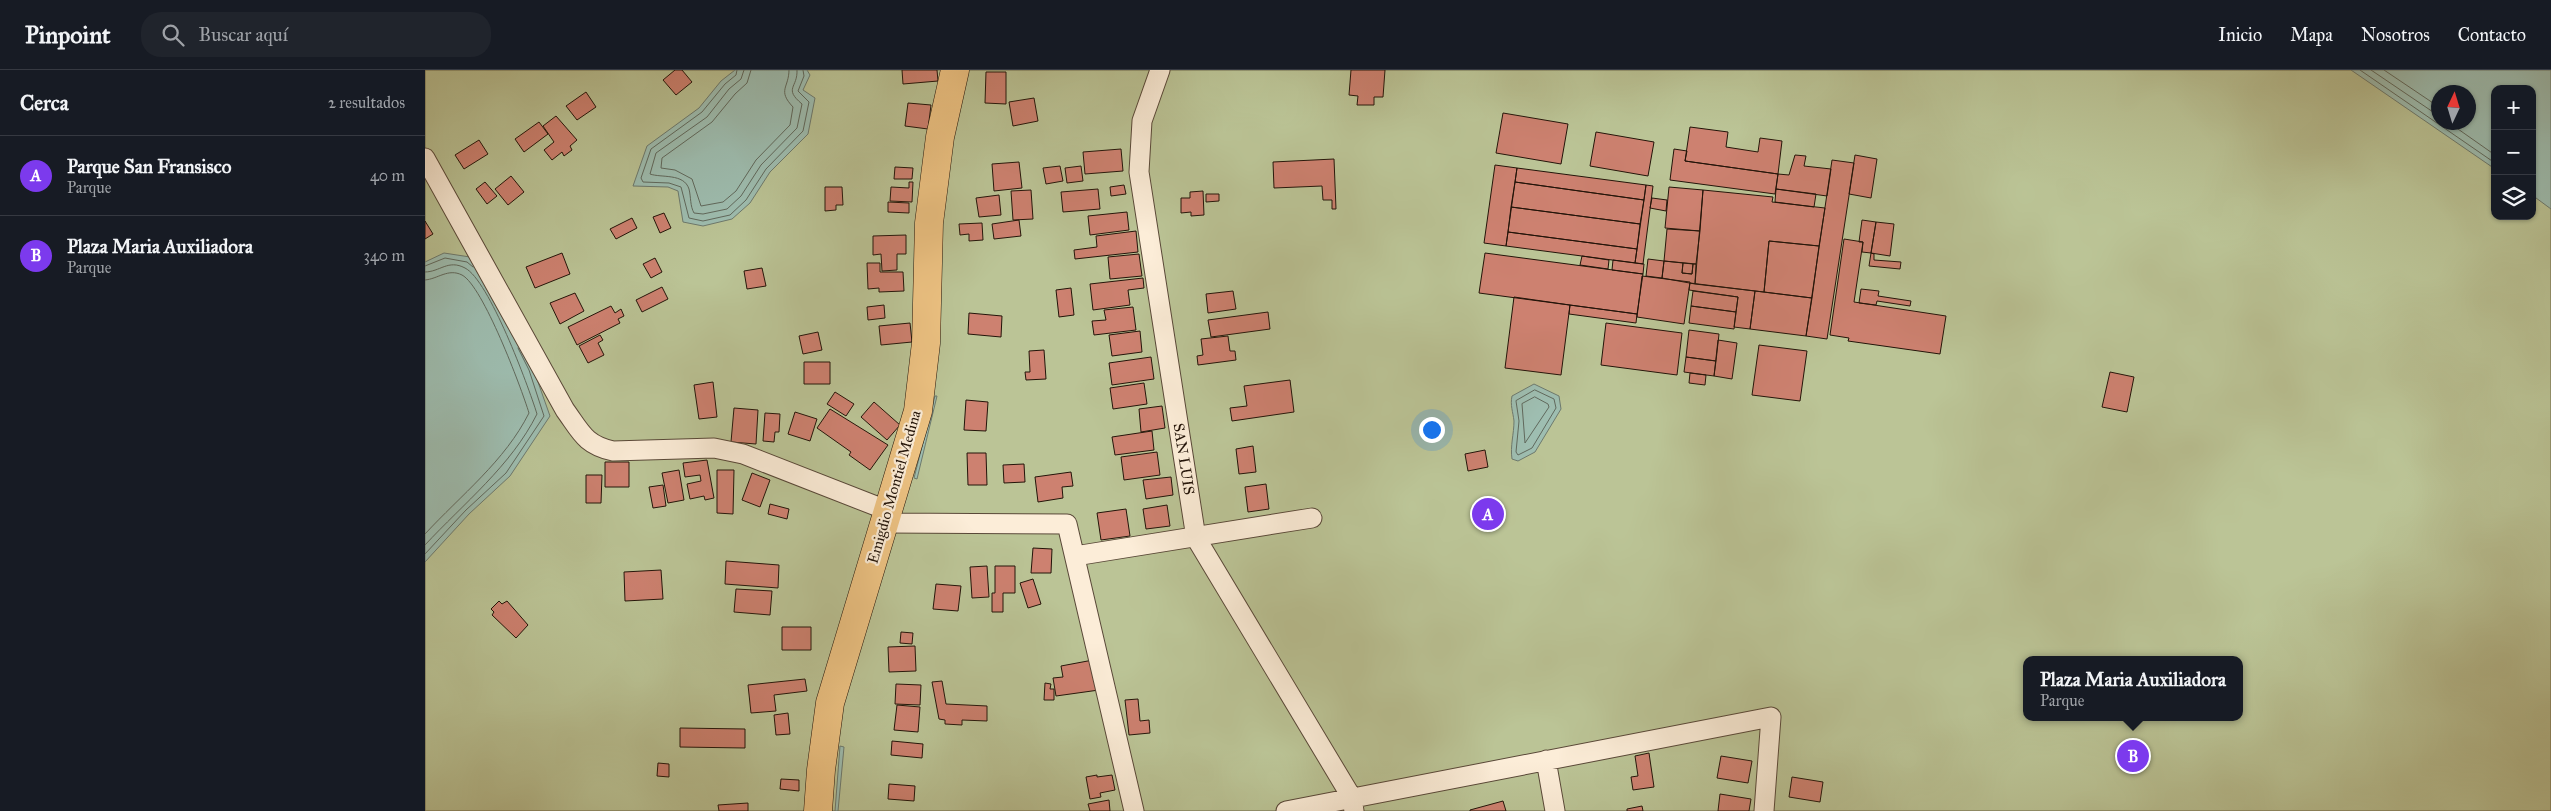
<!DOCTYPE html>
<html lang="es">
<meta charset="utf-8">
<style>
body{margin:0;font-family:"IM FELL Great Primer",serif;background:#20242c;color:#f1f3f6}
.controls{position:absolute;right:15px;top:15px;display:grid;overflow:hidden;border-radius:10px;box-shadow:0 1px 4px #0004}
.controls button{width:45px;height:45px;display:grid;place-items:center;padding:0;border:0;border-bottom:1px solid #363941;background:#171b24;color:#f1f3f6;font:25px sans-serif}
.compass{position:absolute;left:2006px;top:15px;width:45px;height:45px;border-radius:50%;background:#171b24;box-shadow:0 1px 4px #0004;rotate:4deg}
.you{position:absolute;left:1006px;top:359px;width:18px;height:18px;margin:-12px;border:4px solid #fff;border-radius:50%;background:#1a73e8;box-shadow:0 0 0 8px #1a73e833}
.badge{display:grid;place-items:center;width:32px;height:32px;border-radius:50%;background:#7c3aed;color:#fff;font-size:16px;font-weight:700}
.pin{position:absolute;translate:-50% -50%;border:2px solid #fff;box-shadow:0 1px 5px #0006}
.popup{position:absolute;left:1598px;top:586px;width:220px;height:65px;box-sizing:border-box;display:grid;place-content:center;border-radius:10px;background:#171b24;filter:drop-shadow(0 1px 4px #0005);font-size:16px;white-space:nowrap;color:#9ea1a6}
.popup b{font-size:19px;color:#f1f3f6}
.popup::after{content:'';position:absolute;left:50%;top:100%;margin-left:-10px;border:10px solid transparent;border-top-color:#171b24}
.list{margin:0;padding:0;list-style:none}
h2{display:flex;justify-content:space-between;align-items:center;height:65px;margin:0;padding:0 20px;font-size:21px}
h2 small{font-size:16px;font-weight:400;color:#9ea1a6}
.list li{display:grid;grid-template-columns:32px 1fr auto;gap:15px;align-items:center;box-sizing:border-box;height:80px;padding:0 20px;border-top:1px solid #363941}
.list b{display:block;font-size:19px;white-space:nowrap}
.list p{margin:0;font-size:16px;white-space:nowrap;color:#9ea1a6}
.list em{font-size:16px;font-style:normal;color:#9ea1a6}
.icon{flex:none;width:28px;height:28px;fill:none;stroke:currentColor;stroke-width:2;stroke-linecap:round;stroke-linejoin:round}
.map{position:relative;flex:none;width:2126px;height:741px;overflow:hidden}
header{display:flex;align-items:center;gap:30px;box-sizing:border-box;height:70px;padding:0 25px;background:#171b24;border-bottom:1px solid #363941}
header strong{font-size:24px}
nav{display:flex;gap:28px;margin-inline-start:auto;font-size:18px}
.search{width:350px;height:45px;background:#20242c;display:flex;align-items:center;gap:12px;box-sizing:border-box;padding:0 18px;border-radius:20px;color:#9ea1a6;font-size:19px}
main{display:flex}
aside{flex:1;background:#171b24}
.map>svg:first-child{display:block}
.green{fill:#bbc496;stroke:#6f6c50;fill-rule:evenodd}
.water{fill:#9ebeb1;stroke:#6d7a6e;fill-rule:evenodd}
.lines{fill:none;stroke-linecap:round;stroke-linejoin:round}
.shore{stroke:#60695d;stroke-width:1}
.building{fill:#cd8170;stroke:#231409}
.street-casing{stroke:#594838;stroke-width:21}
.primary-casing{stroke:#231409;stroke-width:29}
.street{stroke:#fcedd8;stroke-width:19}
.primary{stroke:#edc282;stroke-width:28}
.labels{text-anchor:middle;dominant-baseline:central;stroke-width:4.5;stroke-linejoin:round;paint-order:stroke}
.street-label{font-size:15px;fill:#231409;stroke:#fcedd8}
</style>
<header>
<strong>Pinpoint</strong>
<div class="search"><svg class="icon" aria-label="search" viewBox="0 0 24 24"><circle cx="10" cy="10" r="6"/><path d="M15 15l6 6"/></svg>Buscar aquí</div>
<nav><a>Inicio</a><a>Mapa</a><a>Nosotros</a><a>Contacto</a></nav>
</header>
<main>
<aside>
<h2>Cerca<small>2 resultados</small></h2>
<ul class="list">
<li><span class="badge">A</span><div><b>Parque San Fransisco</b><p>Parque</p></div><em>40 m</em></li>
<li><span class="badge">B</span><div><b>Plaza Maria Auxiliadora</b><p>Parque</p></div><em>340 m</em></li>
</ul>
</aside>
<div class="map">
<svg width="2126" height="741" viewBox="0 0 2126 741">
<rect width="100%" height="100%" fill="#fae3c3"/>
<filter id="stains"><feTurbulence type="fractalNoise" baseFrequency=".004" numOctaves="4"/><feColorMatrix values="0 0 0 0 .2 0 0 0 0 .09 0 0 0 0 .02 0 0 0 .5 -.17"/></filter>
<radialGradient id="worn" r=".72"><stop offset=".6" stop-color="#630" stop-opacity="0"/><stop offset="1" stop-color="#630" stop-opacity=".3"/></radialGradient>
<path class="green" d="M0,0H2060L2070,19V146H2107V82L2126,115V741H0ZM2014,22H2044V52H2014ZM1602,590H1814V647H1602Z"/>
<path class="water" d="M310,0H382L385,5L378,20L390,28L383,64L345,102L325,133L307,149L278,156L258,152L253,121L243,117L208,116L222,76L274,38L296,11Z
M1926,0H2126V139L2107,125V19H2070V99ZM2044,22V52H2014V22Z
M19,183L45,187L108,298L125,346L85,406L44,444L0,492V192Z
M1109,314L1134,326L1136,339L1110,382L1093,391L1087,389C1085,376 1089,364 1089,351C1088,342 1085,335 1087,326Z
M510,326H512L492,409L489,408Z
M415,676L419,677L413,741H410Z"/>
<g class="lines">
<path class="shore" d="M312,0L311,5L300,14L277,42L226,79L216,108L218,112L244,113L256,117L264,148L278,151L305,145L321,130L341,99L378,61L384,32L373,21L379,6L378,0
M319,0L316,9L304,19L282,47L231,83L225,104C236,108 259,103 264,119C266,127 265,136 269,143L278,144L302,139L316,126L336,95L372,58L377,34C358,18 373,18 372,0
M326,0L322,13L310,24L287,52L237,88L236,98L250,100L267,109L276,136L298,132L311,121L331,90L365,55L368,37C352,20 364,18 364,0
M1935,0L2070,93
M1946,0L2014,46
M1959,0L2014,37
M2023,52L2070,85
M0,196L20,188L42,192L48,197
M0,202C15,202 23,189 40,198C64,210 103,315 112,344C86,396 39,433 0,475
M0,210C13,209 23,198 37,205C58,216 96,317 104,343C80,391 36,425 0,464
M1110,320L1129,329L1131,338L1107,378L1093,385L1091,382L1094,351L1091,331Z
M1110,327L1123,334L1124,337L1100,373L1097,334Z
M0,484L41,440L81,403L119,346L104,300L93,278"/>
</g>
<path class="building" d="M250,0H257L267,12L251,25L238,10Z
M477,0H512L513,11L478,14Z
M926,0H960L958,27H949V35H932L933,26L924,25Z
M561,2H581V34L560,33Z
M161,22L171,37L152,50L141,36Z
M609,28L613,51L588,56L584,32Z
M483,33L506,35L503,59L480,56Z
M1078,43L1143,54L1136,94L1071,83Z
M131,46L152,70L145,76L147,80L139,86L137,82L127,90L119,80L129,72L118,56Z
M114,52L123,64L99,82L90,69Z
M1265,57L1303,62L1301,77L1333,82L1335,68L1357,71L1353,104L1260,91Z
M1171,62L1229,72L1223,106L1165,96Z
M54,70L63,84L39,99L30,85Z
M696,79L698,101L660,104L658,82Z
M1249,79L1262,81L1260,91L1353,104L1350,124L1245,110Z
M1370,85L1381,86L1379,96L1406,99L1402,126L1351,119L1353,104L1364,105Z
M1430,85L1452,89L1446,128L1424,124Z
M909,89L911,139H907V130H898L897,116L849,118L848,92Z
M1407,90L1429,93L1402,269L1381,266Z
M594,92L597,118L569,121L567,94Z
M1070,95L1092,98L1081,176L1059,173Z
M635,96L638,111L621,114L618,98Z
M656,96L658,111L642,113L640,98Z
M470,97L488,98L487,109H469Z
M1092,98L1221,115L1219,130L1090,112Z
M86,106L99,122L83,135L70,119Z
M60,112L72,126L62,134L51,119Z
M484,112H488L487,132L465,131L466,117L484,118Z
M1090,112L1219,130L1215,154L1086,137Z
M699,115L701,124L686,126L685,117Z
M1221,115L1228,116L1218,194L1210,193Z
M400,117H417L418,135H411V140L400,141Z
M1244,117L1278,120L1275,161L1240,158Z
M673,119L675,139L638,142L636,122Z
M1351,119L1391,124L1389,137L1350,132Z
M606,120L608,149L588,150L586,121Z
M1278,120L1348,127L1347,132L1400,138L1394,176L1344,171L1339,222L1270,214Z
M778,121L779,145L766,146V142L756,143V128H765V122Z
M781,124H794V131L781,132Z
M574,125L576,145L554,147L551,128Z
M1227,128L1242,130L1241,141L1225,138Z
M463,132L484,133V143L463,142Z
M1086,137L1215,154L1212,179L1083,162Z
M702,142L704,160L665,165L663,146Z
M239,143L246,158L235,163L228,147Z
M207,148L212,158L191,169L185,159Z
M594,150L596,166L569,169L567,154Z
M1437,150L1451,152L1446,183L1437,182L1438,172H1434Z
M0,151L8,164L0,169Z
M1451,152L1469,154L1465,186L1446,183Z
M557,153L558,170L544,171V164L535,165L534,154Z
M1242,159L1275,161L1271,194L1239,191Z
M711,161L713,182L650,189L649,180L672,177L671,166Z
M1083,162L1212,179L1210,193L1081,176Z
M481,165V184H472V200L457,201L456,184L448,185V166Z
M1419,169L1438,172L1429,232L1521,246L1515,284L1423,271L1424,268L1405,265Z
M1344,171L1394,176L1387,228L1339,222Z
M137,183L145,204L110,218L101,197Z
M1060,183L1218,204L1212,244L1054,223Z
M1446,183L1449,184V190L1476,192L1475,199L1444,196Z
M714,184L717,206L685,209L683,187Z
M1157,186L1184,190L1183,199L1155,195Z
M230,188L237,202L226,208L218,194Z
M1223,189L1239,191L1237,208L1221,206Z
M1188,190L1219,194L1218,204L1187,200Z
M1239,191L1258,193L1257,203L1267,204L1268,194H1271L1270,214L1237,208Z
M442,193H455V202H478L479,221L454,222V218L443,219Z
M1258,193L1268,194L1267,204L1257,203Z
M337,198L341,216L322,219L319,201Z
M1217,206L1265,212L1259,254L1212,247Z
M718,208L719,218L703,220L705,235L668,240L665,214Z
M1265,213L1330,221L1325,259L1309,257L1313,227L1264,220Z
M237,217L243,229L217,242L211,230Z
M646,218L649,245L634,247L631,220Z
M1436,219L1454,221L1453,226L1486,231L1485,236L1452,231L1451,235L1434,233Z
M808,221L811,239L783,243L781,224Z
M1268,221L1313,227L1311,242L1266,236Z
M1330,221L1387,228L1381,266L1325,259Z
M150,223L159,241L135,254L125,233Z
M1089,227L1145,235L1136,305L1080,298Z
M459,235L460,248L443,250L442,237Z
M1145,235L1212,244L1211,253L1144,244Z
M186,236L190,243L196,239L199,246L193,249L195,253L152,275L143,257Z
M1266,236L1311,242L1309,259L1264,253Z
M708,237L711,260L669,265L667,251L681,250L679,240Z
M843,242L845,259L786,267L783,250Z
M544,243L577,246L576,267L543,264Z
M485,253L487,272L456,275L454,256Z
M1181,253L1257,263L1252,305L1176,295Z
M1264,260L1294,264L1291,291L1261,287Z
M715,261L717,282L687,286L684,265Z
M393,262L397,280L378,284L374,266Z
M175,265L178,270L173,273L179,285L163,293L154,276Z
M803,266L805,281H810L811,290L773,295L772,286L778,285L776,269Z
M1293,270L1312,273L1307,309L1289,306Z
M1334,275L1382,281L1375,331L1327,325Z
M619,280L621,309L601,310L600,302H605L604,281Z
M726,287L729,309L687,315L684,293Z
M1261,287L1291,291L1289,306L1259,302Z
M379,292H405V314H379Z
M1685,302L1709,307L1702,342L1677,337Z
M1265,303L1281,305L1280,315L1264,313Z
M865,310L869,342L807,351L805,338L822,336L819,316Z
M288,312L292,347L274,349L269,315Z
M719,313L722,334L688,339L685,318Z
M410,322L429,334L421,346L402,334Z
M541,330L563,332L561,361L539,360Z
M449,332L475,355L462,370L436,347Z
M737,336L740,358L716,362L714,339Z
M309,338L333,340L331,374L306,372Z
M405,339L463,375L445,400L424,385L426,382L392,358Z
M370,342L392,349L385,371L363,364Z
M340,343L355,344L354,362H350L349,372L338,371Z
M727,361L729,380L690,385L687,367Z
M828,376L831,402L814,404L811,379Z
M1060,380L1063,397L1043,401L1040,384Z
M732,382L735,405L699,410L696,387Z
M542,383H561L562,415H543Z
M282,390L289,428L280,430L279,426L265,429L262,414L276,411L275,405L260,407L258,393Z
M180,392H204V417H180Z
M599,394L600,412L579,413L578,395Z
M254,400L259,430L243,433L237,403Z
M292,400H309L308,444L292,443Z
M646,402L648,416L637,417L638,428L613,432L610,407Z
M327,403L345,410L335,437L317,430Z
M161,405H177L176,433H161Z
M746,407L748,425L721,429L718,410Z
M841,414L844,439L823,442L820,417Z
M238,415L241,436L228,438L224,417Z
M345,434L364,439L362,449L343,444Z
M742,435L745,456L721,459L718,439Z
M701,439L705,466L676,470L672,443Z
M608,478L627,479L626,503H606Z
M301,491L354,495L353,518L300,514Z
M562,496L564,527L547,528L545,497Z
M570,496H590V523H578V542H567V523H570Z
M236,500L238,529L200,531L199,502Z
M608,509L616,534L603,538L595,513Z
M511,514L536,516L533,541L508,539Z
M311,519L347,521L345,545L309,542Z
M74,531L77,534L82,531L103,555L91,568L67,545L69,542L66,539Z
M357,557H386V580H357Z
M476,562L488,563L487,574L475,573Z
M490,576L491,601L464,602L463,577Z
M668,590L674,620L631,626L628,608L638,607L636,596Z
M380,609L382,621L349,625L351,641L326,643L323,615Z
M517,611L521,634L562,636V651L537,650V655L520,654V650L514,649L507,612Z
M620,613L626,614L625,619H629V630H619Z
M471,614L496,615L495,635L470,634Z
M713,629L715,651L724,650L725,663L704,665L700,630Z
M472,635L495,637L493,662L469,660Z
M363,643L365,664L351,665L349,645Z
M255,658L320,659V678L255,677Z
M467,671L498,674L497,688L466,685Z
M1224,683L1229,717L1208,720L1206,707L1213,706L1210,686Z
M1296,686L1327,691L1323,713L1292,708Z
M233,693L244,694V707L232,706Z
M672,705V707L687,705L690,720L675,723L676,727L665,729L661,707Z
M1367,707L1398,712L1395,732L1364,727Z
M356,709L374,710V721L355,719Z
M464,714L490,716L489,731L463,729Z
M1295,724L1326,729L1324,741H1293Z
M684,730L685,741H665L663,734Z
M1078,731L1081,741H1045V740Z
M323,733V741H294L293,735Z
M1217,736L1218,741H1202V739Z"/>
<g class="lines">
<g class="street-casing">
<path id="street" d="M735,0L717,51L714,102L771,468L927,728L929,741
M0,88L140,340C156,362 160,375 188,381L289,378L318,384L464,441
M460,453L642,454L709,741
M650,486L887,448
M1121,690L1130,741
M861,741L1346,647L1339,741"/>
</g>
<g class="primary-casing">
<path id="primary" d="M393,741L396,700L405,633L493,341L501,273L504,153L515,67L530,0"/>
</g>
<use href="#street" class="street"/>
<use href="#primary" class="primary"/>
</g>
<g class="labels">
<g class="street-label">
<text transform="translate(759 389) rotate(81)">SAN LUIS</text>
<text transform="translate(469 417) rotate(-74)">Emigdio Montiel Medina</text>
</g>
</g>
<rect width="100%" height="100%" filter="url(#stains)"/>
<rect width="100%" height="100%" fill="url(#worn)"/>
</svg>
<div class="controls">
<button>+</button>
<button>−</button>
<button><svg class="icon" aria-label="layers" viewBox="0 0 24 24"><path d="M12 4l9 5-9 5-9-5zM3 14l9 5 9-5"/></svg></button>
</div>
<svg class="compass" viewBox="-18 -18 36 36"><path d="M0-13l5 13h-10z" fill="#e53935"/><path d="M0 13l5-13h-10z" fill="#9ea1a6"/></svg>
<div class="you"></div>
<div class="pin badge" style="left:1063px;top:444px">A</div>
<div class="pin badge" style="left:1708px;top:686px">B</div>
<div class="popup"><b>Plaza Maria Auxiliadora</b>Parque</div>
</div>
</main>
